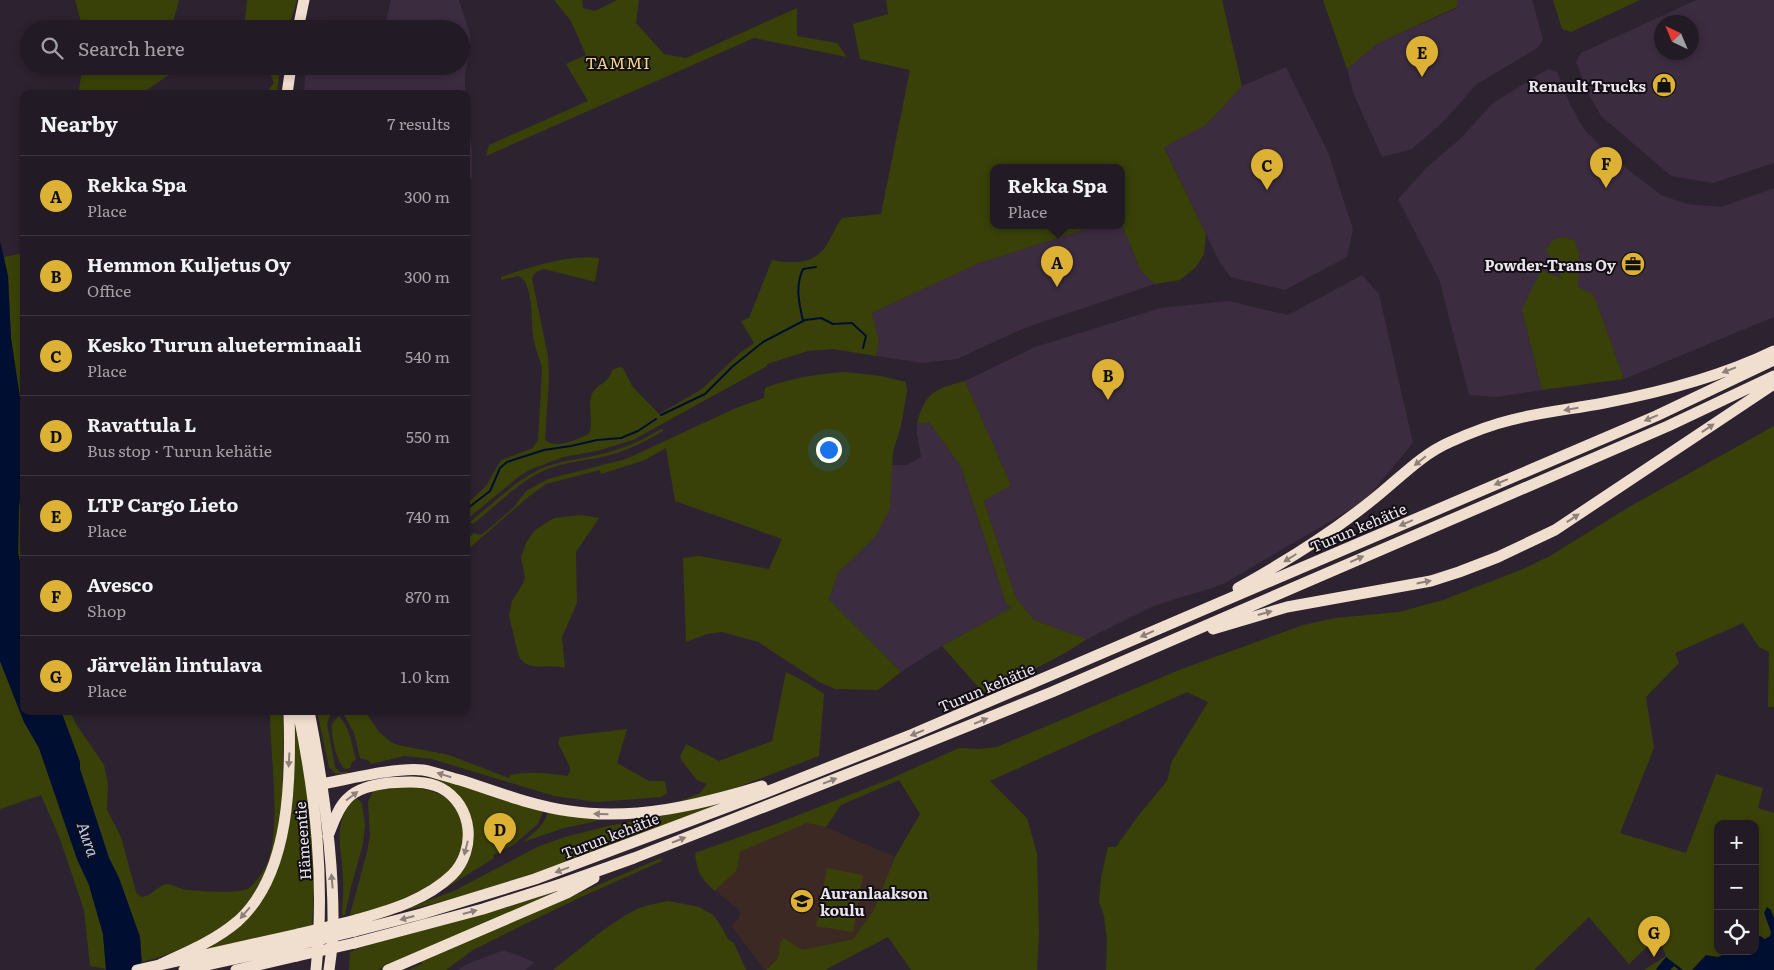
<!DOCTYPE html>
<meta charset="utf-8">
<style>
body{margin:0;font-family:Literata,serif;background:#2e2731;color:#f1f3f6}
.controls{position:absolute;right:15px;bottom:15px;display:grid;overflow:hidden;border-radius:10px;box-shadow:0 2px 8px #0003}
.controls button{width:45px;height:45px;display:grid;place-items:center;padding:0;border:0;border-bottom:1px solid #3f3841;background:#221a24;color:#f1f3f6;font:25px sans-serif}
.compass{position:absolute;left:1654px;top:15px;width:45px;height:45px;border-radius:50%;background:#221a24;box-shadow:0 2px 8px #0003;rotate:316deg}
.you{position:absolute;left:828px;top:449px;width:18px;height:18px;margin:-12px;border:4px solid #fff;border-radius:50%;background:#1a73e8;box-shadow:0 0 0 8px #1a73e833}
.badge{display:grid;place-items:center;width:32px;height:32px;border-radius:50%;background:#ddb133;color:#111;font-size:16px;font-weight:700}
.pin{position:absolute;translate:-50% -41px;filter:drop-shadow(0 1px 2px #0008)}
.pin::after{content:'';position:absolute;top:26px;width:18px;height:15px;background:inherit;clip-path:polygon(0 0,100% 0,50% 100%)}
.popup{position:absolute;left:990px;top:164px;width:135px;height:65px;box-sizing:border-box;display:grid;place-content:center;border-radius:10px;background:#221a24;filter:drop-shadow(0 1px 4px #0005);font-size:16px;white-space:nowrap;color:#a2a1a6}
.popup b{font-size:19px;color:#f1f3f6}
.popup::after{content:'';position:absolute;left:50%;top:100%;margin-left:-10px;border:10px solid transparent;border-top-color:#221a24}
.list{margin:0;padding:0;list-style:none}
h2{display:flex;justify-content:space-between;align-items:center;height:65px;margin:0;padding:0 20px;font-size:21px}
h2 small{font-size:16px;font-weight:400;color:#a2a1a6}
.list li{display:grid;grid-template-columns:32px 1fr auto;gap:15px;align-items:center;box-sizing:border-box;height:80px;padding:0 20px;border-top:1px solid #3f3841}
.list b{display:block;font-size:19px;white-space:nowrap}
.list p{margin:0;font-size:16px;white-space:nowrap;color:#a2a1a6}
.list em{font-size:16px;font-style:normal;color:#a2a1a6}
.icon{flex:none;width:28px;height:28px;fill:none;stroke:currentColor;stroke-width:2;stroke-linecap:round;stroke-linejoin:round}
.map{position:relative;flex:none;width:1774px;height:970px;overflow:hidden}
.search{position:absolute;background:#221a24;box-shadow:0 2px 8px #0003;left:20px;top:20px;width:450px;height:55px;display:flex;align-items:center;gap:12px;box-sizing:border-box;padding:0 18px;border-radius:28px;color:#a2a1a6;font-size:19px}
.panel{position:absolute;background:#221a24;box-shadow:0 2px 8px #0003;left:20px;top:90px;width:450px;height:625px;border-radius:10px}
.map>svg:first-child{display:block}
.built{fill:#3b2c3f;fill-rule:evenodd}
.education{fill:#3c2924}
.green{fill:#3a4108;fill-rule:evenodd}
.water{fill:#000f31}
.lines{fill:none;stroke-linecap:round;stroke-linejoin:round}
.stream{stroke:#000f31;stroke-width:2}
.highway{stroke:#f0dece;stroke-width:11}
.highway-bridge{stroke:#f0dece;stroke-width:11}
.oneway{fill:#8d807a}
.labels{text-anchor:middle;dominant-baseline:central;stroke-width:4;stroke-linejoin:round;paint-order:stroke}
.poi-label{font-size:15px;font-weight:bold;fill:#ece5ee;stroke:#130e14;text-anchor:end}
.street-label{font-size:15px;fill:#ece5ee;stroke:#130e14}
.neighbourhood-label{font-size:16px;letter-spacing:1px;fill:#f5d78b;stroke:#130e14}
.water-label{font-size:16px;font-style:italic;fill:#b3cff6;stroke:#130e14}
</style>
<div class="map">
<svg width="1774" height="970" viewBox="0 0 1774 970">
<rect width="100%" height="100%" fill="#2d2230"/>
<path class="built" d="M391,0H459L470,34V50L465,75V94H304L306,66H461V29H384Z
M1457,0H1532L1543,39L1539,47L1477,84L1443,122L1412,149L1382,157L1354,95L1347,69L1377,44L1457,8Z
M1696,0H1774V163L1713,183L1671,176L1601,116L1589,95L1576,62L1581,53ZM1662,22H1692V52H1662Z
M319,19L353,29H316Z
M1286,67L1328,152L1353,229L1347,257L1285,290L1230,277L1219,261L1164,146L1206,125L1242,86Z
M1548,69L1557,72L1570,104L1584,129L1608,154L1661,195L1687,204L1721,207L1774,188V317L1624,379L1594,295L1522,310L1542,390L1497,397L1469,395L1439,279L1398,199L1426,168L1461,138L1493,103Z
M466,112L472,149V179L466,178Z
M1121,223L1141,271L1155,284L1027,327L957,359L923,363L876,356L879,341L872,313L977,264L1096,226H1121Z
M1362,275L1379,294L1413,443L1372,492L1358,505L1225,583L1212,588L1156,605L1087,639L1034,620L1016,598L984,501L1011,485L965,381L1035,347L1160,308L1228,301L1288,315Z
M929,422L961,467L1006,603L1011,608L942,646L901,672L829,599L838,573L876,536L890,509L892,465H907L921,457L917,434V424Z
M504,950L534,962L526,970H458L467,964Z"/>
<path class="education" d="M807,823L826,827L895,857L873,911L853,939L802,950L780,943L778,958L765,970L731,926L740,917V911L716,891L737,870L740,852Z"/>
<path class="green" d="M75,0H179L173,22L181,29H83Z
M247,0H297L288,29H244Z
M554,0H582L583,8L595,11L617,0H639L636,23L664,54L686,58L797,8V36L837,43L847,57L754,38L486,156L489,145L588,101L566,64L586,55L571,21Z
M886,0H1222L1242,86L1206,125L1164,147L1206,234L1204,254L1196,267L1180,280L1155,284L1141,271L1121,223V168H993V226H1096L977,264L872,313L879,341L876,356L833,349L808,351L767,364V366L633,440L597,451L563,457L529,470L517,478L466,520V505L486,486L501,460L533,448L538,440L542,371C541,359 534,348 533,336C531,320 534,285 519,276L501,280V277C529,267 571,254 599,258L595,282L544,269C537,271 534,272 532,279L548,356L549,379L545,440C557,450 577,439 589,434C594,421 587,407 592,394C597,383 609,384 612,370L619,367L623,368L632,386L659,414L702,389L740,353L754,343L741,321L749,318L772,260C792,264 813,265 826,246C832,237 835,227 842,218L881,214L910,70L860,59L853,24L888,14Z
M1323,0H1457V7L1377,44L1347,69Z
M1553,0H1640L1571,32L1562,29Z
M83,66H182L141,94H78Z
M267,66H280L277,94H261L266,93L274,83Z
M1563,237L1575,241L1579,254L1578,287L1594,295L1624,379L1542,390L1522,310L1541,270L1562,279L1546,249L1553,240Z
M24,253V559H19L18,553L19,507L23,472L11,338L8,276L4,257Z
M845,372L881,376L906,382L907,391L901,426L893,452L890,509L876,536L838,573L829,599L901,672L878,690L835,689L819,682L758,642L722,632L707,634L686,642L683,558L699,556L769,569L782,539L675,501L666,448L645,460L601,474L600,470L546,484L527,498L466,551V540L474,533L481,535L485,532L514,507L526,491L548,479L626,459L736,408L764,398L765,388C791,378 817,374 845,372Z
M965,381L1011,485L984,501L1016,598L1034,620L1087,639L1065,653L987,694L979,688L942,646L1011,608L1006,603L961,467L929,422L917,424C925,392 935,389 965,381Z
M1774,426V707H1768L1769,652L1759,647L1743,623L1675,653L1679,663L1646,697L1654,748L1620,833L1686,853L1716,774L1763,788L1758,808L1774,813V970H1644L1666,956L1658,936L1629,964L1589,917L1534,970H1106L1107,940L1104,916L1099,902L1101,878L1108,847H1116L1138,816L1167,781L1172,761L1208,702L1187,692L990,781L1027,818L1037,853L1039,935L1037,970H911L888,937L825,970H766L778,958L780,943L784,938L802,950L853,939L873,911L895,857L920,814L899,780L841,805L826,827L807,823L740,852L737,870L715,891C701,878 697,873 695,853L773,825L890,779L959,748L979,749L997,747L1179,670L1303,625L1335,618L1399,612L1443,600L1523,569L1550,556L1629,507ZM1718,824H1755V951H1718Z
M661,429H663V431C646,441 629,450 610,455C589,461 564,461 543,471C517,483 496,506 473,524L470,522C494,503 516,479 545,467C561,461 580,459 597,455C621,450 641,441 661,429Z
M581,515L599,518L576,552L577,603L562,637L565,668C548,663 526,674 518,654L509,615L512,601L522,585L525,578L521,557L526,543L535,530L554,518Z
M0,661L24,722L39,748L77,859L89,885L103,934L106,969L90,966L84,910L60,839L41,795L0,809Z
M786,672L807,683L824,694L819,756L730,790L683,805V800L700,793L707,784L697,780L682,761L680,757L686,744L719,761L772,741Z
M61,711H70L76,724L104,765L108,783L107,810L121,837L136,892C146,906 156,884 168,884C174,885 180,889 186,890C200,891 235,894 247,889C256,885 268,865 270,855C280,814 270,755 270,711H284L282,811L274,858L255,894L233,919L200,941L160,957L142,962L140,937L119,878L109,858L80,769V762Z
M317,711H336L329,717L327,724L335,767L340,772H348V773L336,774L329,767Z
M342,711H365L379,732L391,742L398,745L449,755L509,778L510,775C532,771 546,773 567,776L570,772V767L558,743L560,737L627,729L617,763L649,781H665L667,793L661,797L597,802L554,796L432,759L404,756L371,764L369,761L360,758L354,733Z
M292,716C305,765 314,817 314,868C314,888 313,907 312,926L202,953L201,949L234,930L275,875Z
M339,716C349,726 352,745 356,760L352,762L350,768L345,769C337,763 331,736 332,726C332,721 336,719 339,716Z
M414,776C458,780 501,799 543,812L538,824L513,845L493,855L494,858L446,888L444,885L468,856L457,797L402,777Z
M405,786C428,789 457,794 461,822C462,828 465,835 464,841C457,889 388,904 349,918L367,852L370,835L368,802L373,791Z
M355,797L362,803L365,825L363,844L351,887L345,915H342C342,903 344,891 343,879C342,846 331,825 355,797Z
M734,799C627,840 520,885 407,910L406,909L456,890L537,847L565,837L608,826L698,809Z
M548,812L605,817L593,822L564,828L523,842C533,833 544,826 548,812Z
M661,858L662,861L579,898L523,925L473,950L446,970H408L422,964L421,961Z
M827,868L863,875L853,932L816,926Z
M566,888L377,970H349L350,952L362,947L497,910Z
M669,901L699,907L713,915L721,926L728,939L734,943L746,970H553C579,950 606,925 635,910C646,905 657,903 669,901Z"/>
<path class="water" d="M0,241L8,276L11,338L21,404L23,472L19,507L18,553L24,582V711H61L80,762V769L109,858L119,878L140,937L142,970H106L103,934L89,885L77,859L39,748L24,722L0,661Z
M1767,907L1771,910L1774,918V970H1692L1706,955L1718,957L1732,951H1755V939L1760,936L1765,939L1770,936L1771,932L1764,913Z
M1666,957L1683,970H1679L1674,966L1670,970H1657L1656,969Z"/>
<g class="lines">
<path class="stream" d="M803,321C799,303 795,286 803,269L816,267
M661,415L705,394L733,366L763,342L805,320L821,318L833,324L852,323L866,336L863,348
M468,508L490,491L500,468L507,462L544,450L571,446L597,440L621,438L638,431L656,419"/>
<path class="highway" d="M298,29L304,0
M287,94L291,66
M1238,588C1285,562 1330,534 1371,501C1397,481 1420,455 1450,442C1470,433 1490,425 1511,420C1541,412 1573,409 1604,403C1663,392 1720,377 1774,351
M1213,629L1287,607L1431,581L1459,572L1498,557L1555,530L1774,384
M298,711C316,799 325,880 316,970
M309,711C323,782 334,856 333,928C333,942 331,956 329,970
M313,789L322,784C349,779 397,767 423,770C435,772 448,777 460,780C495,791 532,806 569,811C635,821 699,805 762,786
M328,836C333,824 337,809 347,799C357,788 374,785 388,783C404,782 426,780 441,788C473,805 477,850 452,875C426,900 390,910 356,920
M355,931L421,914L535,879L764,793L913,734L1656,416L1774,360
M355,943L483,909L561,884L634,858L881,761L1052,692L1668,426L1774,376
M161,964C188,952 216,940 238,921C291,873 291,778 289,711
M137,970L298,934
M184,970L297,945
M236,970L297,956
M388,970L567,893L594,878"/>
<path class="highway-bridge" d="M298,934L356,920
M297,945L355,931
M297,956L355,943"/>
</g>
<defs><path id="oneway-solid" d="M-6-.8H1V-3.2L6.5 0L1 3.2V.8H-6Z" transform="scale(1.25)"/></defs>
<g class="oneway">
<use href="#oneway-solid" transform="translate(1729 370) rotate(159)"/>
<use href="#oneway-solid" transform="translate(1571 409) rotate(170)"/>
<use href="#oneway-solid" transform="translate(1651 418) rotate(157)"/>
<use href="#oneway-solid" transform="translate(1708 428) rotate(-34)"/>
<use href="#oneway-solid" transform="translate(1420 461) rotate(141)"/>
<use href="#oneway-solid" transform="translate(1501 482) rotate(157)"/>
<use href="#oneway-solid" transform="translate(1573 518) rotate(-33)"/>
<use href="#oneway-solid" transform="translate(1406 523) rotate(157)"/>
<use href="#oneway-solid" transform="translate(1290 558) rotate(148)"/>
<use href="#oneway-solid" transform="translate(1357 559) rotate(-24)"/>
<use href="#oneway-solid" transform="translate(1424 582) rotate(-11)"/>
<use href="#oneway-solid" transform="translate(1265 613) rotate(-15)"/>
<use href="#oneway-solid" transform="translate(1147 634) rotate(156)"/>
<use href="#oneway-solid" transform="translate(981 721) rotate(-22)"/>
<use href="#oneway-solid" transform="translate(917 733) rotate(158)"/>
<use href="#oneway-solid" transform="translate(289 760) rotate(93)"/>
<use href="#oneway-solid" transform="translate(444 775) rotate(-163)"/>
<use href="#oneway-solid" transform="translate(830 781) rotate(-21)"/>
<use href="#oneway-solid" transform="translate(352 796) rotate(-37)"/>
<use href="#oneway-solid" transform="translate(601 814) rotate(-178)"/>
<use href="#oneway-solid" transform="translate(679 840) rotate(-21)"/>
<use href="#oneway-solid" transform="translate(466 848) rotate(104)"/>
<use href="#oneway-solid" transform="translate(562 870) rotate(160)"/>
<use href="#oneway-solid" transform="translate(332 881) rotate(-95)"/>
<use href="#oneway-solid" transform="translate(470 912) rotate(-15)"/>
<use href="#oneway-solid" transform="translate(245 913) rotate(131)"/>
<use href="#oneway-solid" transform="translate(407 918) rotate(165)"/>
</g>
<defs>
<g id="shop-disc" transform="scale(1.25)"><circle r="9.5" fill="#ddb133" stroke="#130e14"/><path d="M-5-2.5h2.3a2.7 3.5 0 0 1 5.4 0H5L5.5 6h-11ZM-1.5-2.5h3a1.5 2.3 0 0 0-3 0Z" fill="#111"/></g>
<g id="office-disc" transform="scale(1.25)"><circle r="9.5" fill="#ddb133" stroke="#130e14"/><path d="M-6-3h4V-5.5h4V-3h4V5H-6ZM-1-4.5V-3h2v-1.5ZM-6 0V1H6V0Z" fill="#111"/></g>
<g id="school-disc" transform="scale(1.25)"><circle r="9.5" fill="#ddb133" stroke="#130e14"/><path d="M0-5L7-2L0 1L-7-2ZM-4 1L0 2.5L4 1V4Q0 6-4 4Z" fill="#111"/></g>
</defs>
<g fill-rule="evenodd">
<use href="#shop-disc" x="1664" y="85"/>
<use href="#office-disc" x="1633" y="264"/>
<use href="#school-disc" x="802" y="901"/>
</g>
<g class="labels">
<g class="poi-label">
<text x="1646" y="85">Renault Trucks</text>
<text x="1616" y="264">Powder-Trans Oy</text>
<text x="820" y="892" text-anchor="start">Auranlaakson<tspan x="820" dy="17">koulu</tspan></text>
</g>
<g class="street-label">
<text transform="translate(1358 527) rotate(-23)">Turun kehätie</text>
<text transform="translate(986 687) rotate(-23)">Turun kehätie</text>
<text transform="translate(610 835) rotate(-21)">Turun kehätie</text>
<text transform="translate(302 841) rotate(-94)">Hämeentie</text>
</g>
<g class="neighbourhood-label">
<text x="618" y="62">TAMMI</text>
</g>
<g class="water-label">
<text transform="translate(89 839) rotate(71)">Aura</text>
</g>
</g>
</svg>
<div class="controls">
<button>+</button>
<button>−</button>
<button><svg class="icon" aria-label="locate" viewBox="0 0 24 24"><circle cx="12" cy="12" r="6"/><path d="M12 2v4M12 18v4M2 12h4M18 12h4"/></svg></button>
</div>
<svg class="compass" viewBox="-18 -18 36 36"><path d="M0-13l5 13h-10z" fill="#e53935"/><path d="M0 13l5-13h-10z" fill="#a2a1a6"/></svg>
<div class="you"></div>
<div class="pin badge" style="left:1057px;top:287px">A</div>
<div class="popup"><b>Rekka Spa</b>Place</div>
<div class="pin badge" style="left:1108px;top:400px">B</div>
<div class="pin badge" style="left:1267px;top:190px">C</div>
<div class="pin badge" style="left:500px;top:854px">D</div>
<div class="pin badge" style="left:1422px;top:77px">E</div>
<div class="pin badge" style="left:1606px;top:188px">F</div>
<div class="pin badge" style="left:1654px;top:957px">G</div>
<div class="search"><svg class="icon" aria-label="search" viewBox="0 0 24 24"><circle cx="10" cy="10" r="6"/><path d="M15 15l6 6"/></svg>Search here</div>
<section class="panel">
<h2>Nearby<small>7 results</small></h2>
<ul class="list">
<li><span class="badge">A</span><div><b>Rekka Spa</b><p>Place</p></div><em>300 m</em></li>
<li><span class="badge">B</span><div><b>Hemmon Kuljetus Oy</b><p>Office</p></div><em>300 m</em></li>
<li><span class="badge">C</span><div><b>Kesko Turun alueterminaali</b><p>Place</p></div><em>540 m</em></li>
<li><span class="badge">D</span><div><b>Ravattula L</b><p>Bus stop · Turun kehätie</p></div><em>550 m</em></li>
<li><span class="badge">E</span><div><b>LTP Cargo Lieto</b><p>Place</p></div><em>740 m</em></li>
<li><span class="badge">F</span><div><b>Avesco</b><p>Shop</p></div><em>870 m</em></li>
<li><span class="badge">G</span><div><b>Järvelän lintulava</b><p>Place</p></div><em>1.0 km</em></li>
</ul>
</section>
</div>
